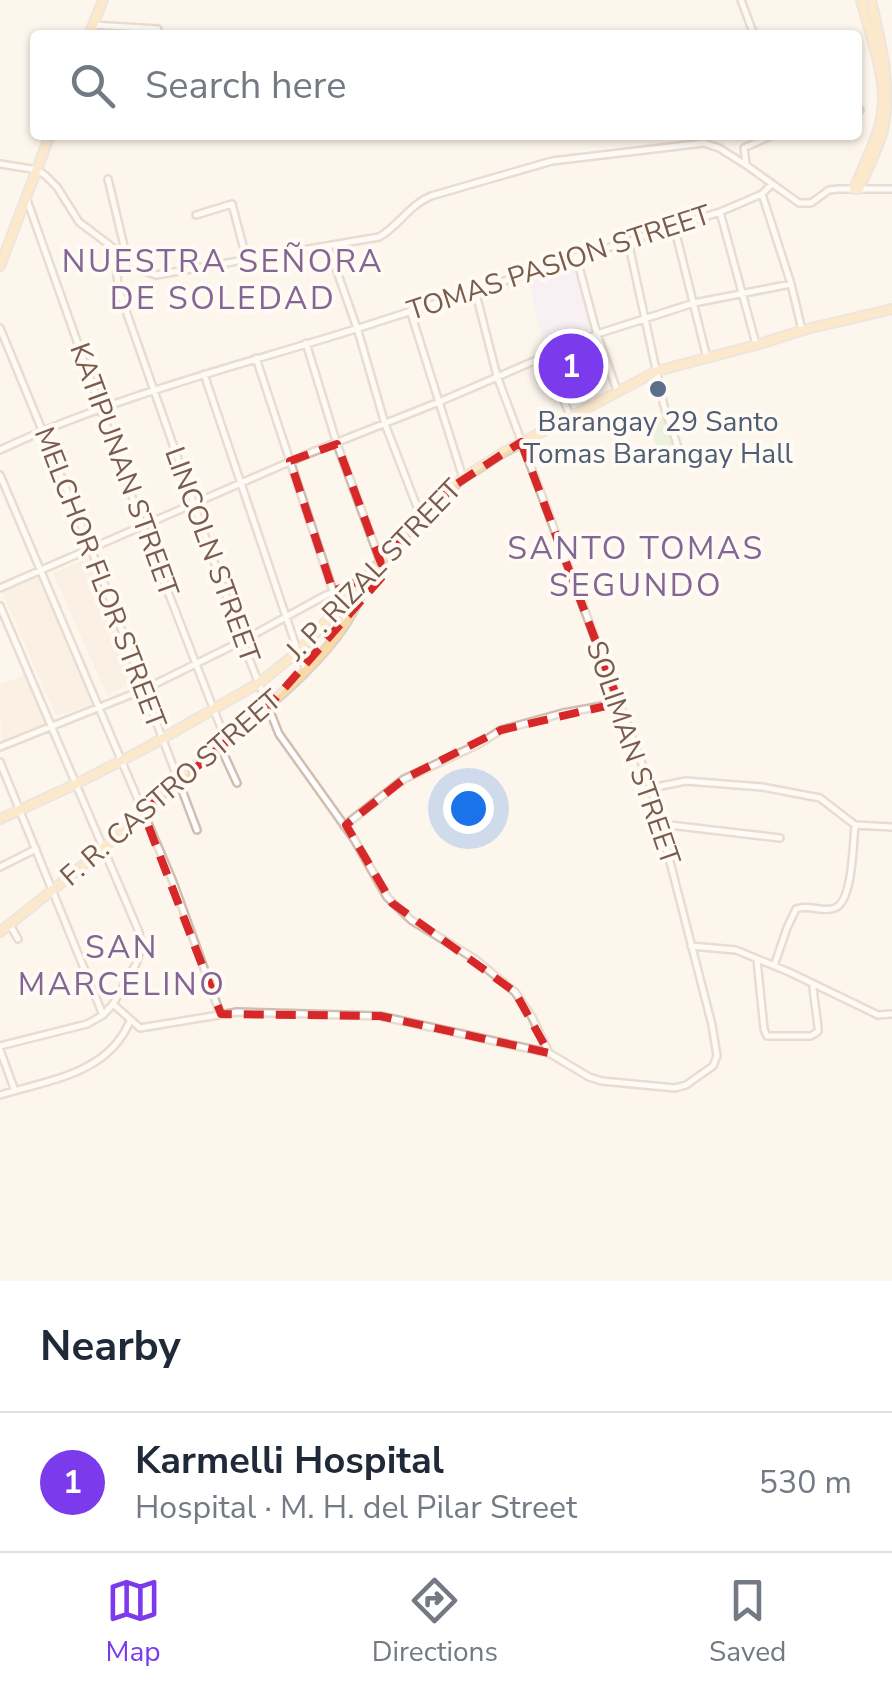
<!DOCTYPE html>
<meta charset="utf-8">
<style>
body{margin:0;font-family:"Nunito Sans",sans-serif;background:#f2f2f3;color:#1f2937}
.you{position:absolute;left:468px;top:808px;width:35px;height:35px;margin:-25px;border:8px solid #fff;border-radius:50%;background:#1a73e8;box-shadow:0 0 0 15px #1a73e833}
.badge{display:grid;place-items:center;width:65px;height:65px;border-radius:50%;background:#7c3aed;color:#fff;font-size:32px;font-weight:700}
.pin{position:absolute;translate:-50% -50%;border:5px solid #fff;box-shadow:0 2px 10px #0006}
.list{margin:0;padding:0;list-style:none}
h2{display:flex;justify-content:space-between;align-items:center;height:130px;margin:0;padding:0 40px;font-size:42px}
h2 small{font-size:32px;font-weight:400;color:#747a83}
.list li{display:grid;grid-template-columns:65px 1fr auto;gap:30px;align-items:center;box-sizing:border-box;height:140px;padding:0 40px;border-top:2px solid #e0e1e3}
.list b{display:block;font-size:38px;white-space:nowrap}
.list p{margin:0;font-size:32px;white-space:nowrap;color:#747a83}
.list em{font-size:32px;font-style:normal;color:#747a83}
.icon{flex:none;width:55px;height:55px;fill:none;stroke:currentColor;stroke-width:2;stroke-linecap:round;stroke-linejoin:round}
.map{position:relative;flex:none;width:892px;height:1281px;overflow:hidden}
.search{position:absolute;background:#fff;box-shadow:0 2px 8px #0004;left:30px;right:30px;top:30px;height:110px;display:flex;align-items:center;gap:25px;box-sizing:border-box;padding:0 35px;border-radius:10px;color:#747a83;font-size:38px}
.sheet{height:270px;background:#fff}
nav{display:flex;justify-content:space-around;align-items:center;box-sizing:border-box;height:140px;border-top:2px solid #e0e1e3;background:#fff;font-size:28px;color:#747a83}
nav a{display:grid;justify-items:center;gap:5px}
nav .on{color:#7c3aed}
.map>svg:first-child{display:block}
.residential{fill:#f5e8da}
.education{fill:#f3e8fa}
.green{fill:#d8ecc9}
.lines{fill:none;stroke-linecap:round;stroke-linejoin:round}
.minor-casing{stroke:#d1beb0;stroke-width:10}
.major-casing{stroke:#dad1cd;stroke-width:12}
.minor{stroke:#fff;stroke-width:5}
.major{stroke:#fbd9a5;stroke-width:8}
.marked{fill:none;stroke:#d62828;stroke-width:8;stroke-dasharray:20 12;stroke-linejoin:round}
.service-dot{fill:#5c6f8a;stroke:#fffaf3;stroke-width:4}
.labels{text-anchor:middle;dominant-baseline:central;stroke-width:8;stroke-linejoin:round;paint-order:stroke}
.street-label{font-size:28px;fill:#7a5c4d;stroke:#fffaf3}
.service-label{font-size:28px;fill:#4e5e75;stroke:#fffaf3}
.quarter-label{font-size:32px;letter-spacing:2.5px;fill:#846695;stroke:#fffaf3}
</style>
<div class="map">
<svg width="892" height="1281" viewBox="0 0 892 1281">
<rect width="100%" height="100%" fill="#fdf6ec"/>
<path class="residential" d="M94,555L145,677L107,695L53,573Z
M42,574L93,704L56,716L2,592Z
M25,675L46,724L1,742L0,684Z"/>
<path class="education" d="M574,259L594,333L545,353L528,277Z"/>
<path class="green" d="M665,416L681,462H661L648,421Z"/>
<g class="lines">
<g class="minor-casing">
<path id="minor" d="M741,0L754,35
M93,25L158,29
M857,111L860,110
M0,164L38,170L46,176L57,187L79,222L144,271L156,275L379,237C399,226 409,205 431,196L552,161L704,143L719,148L746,165L799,203H811L829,190L838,189H892
M746,164L744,148L772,135
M108,179L124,246L117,273L118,288L242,641L279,734L354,839L387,897L411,920L475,959L515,992L532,1017L549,1053
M762,194L791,284L802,330
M27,200L142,525L226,741
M720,212L756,344
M196,215L232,204L247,261
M674,226L707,358
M628,241L664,406L681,456
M328,246L358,331L385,424L421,517
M576,256L597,334L617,390
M410,310L463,478
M0,328L93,554L197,830
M306,343L337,444L381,563
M547,356L570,416
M256,358L333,591L346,620
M204,374L298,652L306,669
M0,450C115,396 238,366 359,328C479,289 600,250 720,212L762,194L772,184
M0,475L173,882L220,1013
M0,588L310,453L439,402L597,334L694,303L791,284
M0,606L139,932L141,949L136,964L113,1004L103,1015L87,1024L0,1046
M220,746L237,783
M0,747L145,689L242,641L326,595L361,583
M0,762L103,1015
M651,788L686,781L762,787L820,798L855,825L892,827
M661,824L780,838
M344,826L404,779L479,744L501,730L563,713L619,703
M0,867L36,849
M10,925L18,939
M691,946L736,950L789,972L878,1015L892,1014
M757,960L764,1029L767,1036H811C813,1034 816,1034 818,1031C819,1028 813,994 813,986
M774,966L787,928L796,909C809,904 823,913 835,908C853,901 853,843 855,825
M113,1004L140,1028L237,1012L380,1016L549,1053L589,1077L602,1081L675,1088L686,1085L713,1066L717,1056L712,1025L651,788L497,376L475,290
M0,1050L15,1091
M0,1095C49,1080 108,1074 130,1021"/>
</g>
<g class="major-casing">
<path id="major" d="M89,35L103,0
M854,189C865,161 883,130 883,100C883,67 869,32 861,0
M859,189C867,170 877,151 883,131C892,88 881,42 871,0
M0,266L50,135
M0,819L76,784L144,749L259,683L298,652L437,500L463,478L504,452L657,371L756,345L807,329L892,309
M0,932C34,905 68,878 101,850C128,826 153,801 180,778C230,736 350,651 362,586"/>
</g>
<use href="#minor" class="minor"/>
<use href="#major" class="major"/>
</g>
<path d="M0 0H892V1281H0ZM521,442L619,703L501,730L404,779L346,825L392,903L515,992L549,1053L380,1016L221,1014L143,812L268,707L388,570L333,591L290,461L337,444L381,563L452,487Z" fill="#fdf6ec" fill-opacity=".55" fill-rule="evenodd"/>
<path class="marked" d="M521,442L619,703L501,730L404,779L346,825L392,903L515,992L549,1053L380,1016L221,1014L143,812L268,707L388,570L333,591L290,461L337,444L381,563L452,487Z"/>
<circle class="service-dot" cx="658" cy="389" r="10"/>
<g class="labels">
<g class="street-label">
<text transform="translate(559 263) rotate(-18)">TOMAS PASION STREET</text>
<text transform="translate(124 470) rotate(70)">KATIPUNAN STREET</text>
<text transform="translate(212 555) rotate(70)">LINCOLN STREET</text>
<text transform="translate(374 570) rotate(-46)">J. P. RIZAL STREET</text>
<text transform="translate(100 578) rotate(69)">MELCHOR FLOR STREET</text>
<text transform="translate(633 753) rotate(71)">SOLIMAN STREET</text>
<text transform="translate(171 788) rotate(-41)">F. R. CASTRO STREET</text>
</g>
<g class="service-label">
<text x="658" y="422">Barangay 29 Santo<tspan x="658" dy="32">Tomas Barangay Hall</tspan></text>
</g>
<g class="quarter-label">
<text x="223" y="261">NUESTRA SEÑORA<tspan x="223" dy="37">DE SOLEDAD</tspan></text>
<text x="636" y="548">SANTO TOMAS<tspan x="636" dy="37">SEGUNDO</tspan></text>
<text x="122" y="947">SAN<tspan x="122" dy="37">MARCELINO</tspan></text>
</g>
</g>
</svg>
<div class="you"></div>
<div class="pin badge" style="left:571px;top:366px">1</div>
<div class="search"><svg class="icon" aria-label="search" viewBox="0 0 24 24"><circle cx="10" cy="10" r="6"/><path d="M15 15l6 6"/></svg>Search here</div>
</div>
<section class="sheet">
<h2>Nearby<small></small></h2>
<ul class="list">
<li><span class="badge">1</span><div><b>Karmelli Hospital</b><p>Hospital · M. H. del Pilar Street</p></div><em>530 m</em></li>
</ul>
</section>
<nav>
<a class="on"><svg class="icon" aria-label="map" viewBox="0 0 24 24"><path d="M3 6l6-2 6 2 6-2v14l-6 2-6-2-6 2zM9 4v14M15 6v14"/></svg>Map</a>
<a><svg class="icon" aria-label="directions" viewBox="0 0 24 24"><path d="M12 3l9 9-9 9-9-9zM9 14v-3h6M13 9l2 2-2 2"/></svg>Directions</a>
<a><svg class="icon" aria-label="saved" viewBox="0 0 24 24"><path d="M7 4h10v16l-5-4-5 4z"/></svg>Saved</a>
</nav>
